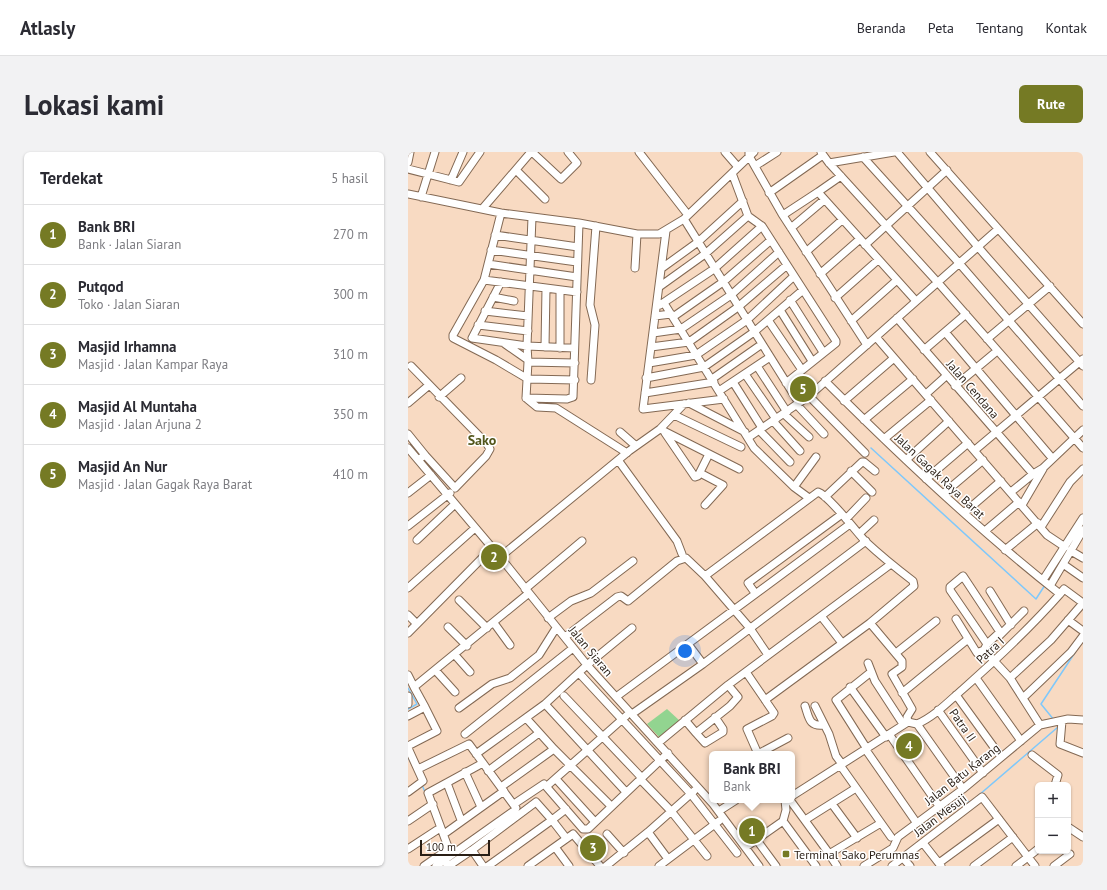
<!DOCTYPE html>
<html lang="id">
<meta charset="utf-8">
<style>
body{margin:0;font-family:"PT Sans",sans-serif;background:#f2f2f3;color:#2b2b33}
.controls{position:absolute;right:12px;bottom:12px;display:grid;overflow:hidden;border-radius:6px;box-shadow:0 1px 3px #0004}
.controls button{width:36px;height:36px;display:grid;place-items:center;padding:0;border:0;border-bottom:1px solid #e1e1e2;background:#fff;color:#2b2b33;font:20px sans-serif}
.scale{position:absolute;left:12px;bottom:10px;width:70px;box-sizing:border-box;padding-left:4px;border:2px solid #291e15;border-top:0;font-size:11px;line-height:14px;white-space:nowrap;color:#291e15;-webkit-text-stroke:3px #fff;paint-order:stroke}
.you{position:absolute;left:277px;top:499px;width:14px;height:14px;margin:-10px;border:3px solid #fff;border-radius:50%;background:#1a73e8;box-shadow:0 0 0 6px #1a73e833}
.badge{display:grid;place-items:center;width:26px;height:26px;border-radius:50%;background:#757a24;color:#fff;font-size:13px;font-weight:700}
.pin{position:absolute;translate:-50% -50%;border:2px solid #fff;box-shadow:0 1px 4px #0006}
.popup{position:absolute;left:301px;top:599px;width:86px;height:52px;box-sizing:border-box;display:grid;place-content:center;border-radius:6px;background:#fff;filter:drop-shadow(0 1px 3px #0005);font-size:13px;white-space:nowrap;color:#7c7c81}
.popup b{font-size:15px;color:#2b2b33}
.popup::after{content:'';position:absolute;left:50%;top:100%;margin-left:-8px;border:8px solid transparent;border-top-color:#fff}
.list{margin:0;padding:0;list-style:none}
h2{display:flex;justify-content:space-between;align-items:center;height:52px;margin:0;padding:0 16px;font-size:17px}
h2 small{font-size:13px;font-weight:400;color:#7c7c81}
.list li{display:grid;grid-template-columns:26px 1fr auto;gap:12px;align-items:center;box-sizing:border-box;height:60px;padding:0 16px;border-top:1px solid #e1e1e2}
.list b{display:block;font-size:15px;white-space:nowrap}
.list p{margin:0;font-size:13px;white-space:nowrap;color:#7c7c81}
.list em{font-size:13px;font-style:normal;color:#7c7c81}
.map{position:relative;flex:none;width:675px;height:714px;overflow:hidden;border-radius:6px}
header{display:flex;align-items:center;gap:24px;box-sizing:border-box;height:56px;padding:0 20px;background:#fff;border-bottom:1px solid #e1e1e2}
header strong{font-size:19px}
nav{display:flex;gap:22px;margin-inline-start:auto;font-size:14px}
.intro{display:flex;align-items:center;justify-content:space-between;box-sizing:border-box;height:96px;padding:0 24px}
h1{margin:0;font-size:28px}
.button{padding:10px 18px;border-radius:6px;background:#757a24;color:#fff;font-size:14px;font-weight:700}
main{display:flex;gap:24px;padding:0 24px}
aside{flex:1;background:#fff;border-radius:6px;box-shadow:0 1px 3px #0004}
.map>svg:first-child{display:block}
.green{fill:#92d490}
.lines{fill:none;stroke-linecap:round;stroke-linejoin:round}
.stream{stroke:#7ec8fb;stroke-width:1.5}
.minor-casing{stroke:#836954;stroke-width:9}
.minor{stroke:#fff;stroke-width:7}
.poi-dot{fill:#757a24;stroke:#fff;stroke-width:1.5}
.labels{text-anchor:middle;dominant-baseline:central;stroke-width:3;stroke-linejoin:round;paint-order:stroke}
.street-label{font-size:12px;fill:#291e15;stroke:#fff}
.poi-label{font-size:12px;fill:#291e15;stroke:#fff;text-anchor:start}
.quarter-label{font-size:14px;font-weight:bold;fill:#52561b;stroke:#fff}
</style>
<header>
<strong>Atlasly</strong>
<nav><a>Beranda</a><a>Peta</a><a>Tentang</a><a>Kontak</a></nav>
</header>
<div class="intro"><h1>Lokasi kami</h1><a class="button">Rute</a></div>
<main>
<aside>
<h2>Terdekat<small>5 hasil</small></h2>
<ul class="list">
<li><span class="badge">1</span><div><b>Bank BRI</b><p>Bank · Jalan Siaran</p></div><em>270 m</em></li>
<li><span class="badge">2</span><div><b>Putqod</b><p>Toko · Jalan Siaran</p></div><em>300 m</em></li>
<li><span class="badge">3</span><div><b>Masjid Irhamna</b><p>Masjid · Jalan Kampar Raya</p></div><em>310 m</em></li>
<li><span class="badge">4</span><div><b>Masjid Al Muntaha</b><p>Masjid · Jalan Arjuna 2</p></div><em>350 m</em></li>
<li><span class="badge">5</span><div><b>Masjid An Nur</b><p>Masjid · Jalan Gagak Raya Barat</p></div><em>410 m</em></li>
</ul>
</aside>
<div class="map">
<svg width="675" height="714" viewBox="0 0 675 714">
<rect width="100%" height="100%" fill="#f8dac2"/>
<path class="green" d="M259,557L272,569L251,585L239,572Z"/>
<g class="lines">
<path class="stream" d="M463,296L628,447L637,433
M640,429L653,406
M0,536L9,552L0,557
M646,568L633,552L668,499
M0,605L3,611
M14,633L17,640
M553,641L561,651L562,650
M571,643L650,575L649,572"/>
<g class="minor-casing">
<path id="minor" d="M124,0L153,27L169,11L160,0
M231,0L280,63
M317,0L330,15
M341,0V4L374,62L459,193
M413,0L421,11L533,134L675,296
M489,0L577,103L675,214
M522,0L675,172
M455,5L551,111L675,254
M0,10L2,0
M421,11L486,0
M347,14L369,0
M0,17L51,30L72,0
M108,18L137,47
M324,21L340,64L354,74L428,189V191L378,231
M433,24L410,40L508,149
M43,28L55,0
M361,41L415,3
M0,42L93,61L171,71L229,82H251L276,67L346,0
M13,45L27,0
M75,56L123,0
M93,61L76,128L45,183V186L88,208L120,227L167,228
M375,63L410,40
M276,67L391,251
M383,76L416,48
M258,79L235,257L316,247
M87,83L170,95
M457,93L539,18
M83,98L169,110
M398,100L434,68
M80,112L169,125
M227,116L229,82
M254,116L290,90L335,49
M412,122L452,87
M76,128L169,140
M93,130L64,186L119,194L166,196
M251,135L297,102L340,64
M152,138V196
M85,145L106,149
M427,146L470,108
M382,148L415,200
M256,151L346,296L386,335L401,346
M252,153L306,117L354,74
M372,158L404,209
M77,159L120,164
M247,164L263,162
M265,165L315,130L363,88
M489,166L625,322
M360,168L394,218
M443,169L489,128
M70,173L120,179
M537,180L644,306
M245,181L273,177L323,143L371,100
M468,185L639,383L657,395
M579,187L642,134
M97,192L120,208
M137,195L138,136
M243,195L281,190L330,155L379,113
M516,198L558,162
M120,210L167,211
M241,211L288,203L339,168L386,124
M3,214L79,292L82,297L78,304L47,336L17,303L10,308
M349,214L379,260
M337,222L368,267
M238,226L296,215L346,180L395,138
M304,227L354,192
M183,228L187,173L182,153L188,74
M417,229C492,304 569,377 652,442C622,476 589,507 555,537C541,549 526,565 509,572
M325,230L354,276
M547,234L589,199
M311,239L362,205
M237,241L306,230
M518,242L538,224
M401,244L457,301
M31,245L53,226
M118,246L159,247L165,245L171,71
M118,246L120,210L119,194L124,65
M118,246L129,255L148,256L219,301
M436,249L486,206
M0,251L20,234
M281,251L337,280
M389,253L416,282
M376,262L401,285
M266,263L333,295
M456,268L505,227
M365,269L392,299
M252,277L331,317
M351,278L382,310
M212,280L228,294
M257,281L287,325L290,324L301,302
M0,282L17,303
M341,285L401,244L590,77
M476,287L523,248
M0,296L92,405L179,513L305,652L351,714
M567,298L675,207
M210,308L269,389L274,402
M498,308L541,269
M443,319L464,340
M292,321L315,333L297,353
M518,327L560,291
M386,335L408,305
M603,340L625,322L635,316L675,278
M0,341L23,323
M535,342L575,308
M417,345L454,310H456L467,319
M614,353L635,317
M556,361L593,329
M438,367L458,346
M0,374L42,341
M633,375L662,330L675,317
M577,379L611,350
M451,382L466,368
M9,388L47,352
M597,398L630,371
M663,399L675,406
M92,405L221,299L252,277L276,252
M655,412L675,426
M297,424L410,340C421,344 447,378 457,389C472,403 488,416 505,429L506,434L462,471L357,548
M635,428L675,366
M642,434L675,378
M0,436L67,376
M117,437L174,389
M582,439L603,473
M347,441L340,431L434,362
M652,442L656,437L675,451
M51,448L79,476
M0,463L9,472
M413,464L434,491
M140,466L163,449L183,441L225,409
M548,467L569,501L576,498
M660,468L675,479
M86,471L102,493
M462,471L494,509V515L484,522L504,557L499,565L500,570
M40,475L59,494
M0,481L84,396
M591,484L616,459
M157,485L209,445L213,444L220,449L269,409L278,406L297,424L341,475L360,503
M280,492L295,512
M579,492L592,480L555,424L542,435V438L579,492L576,498L602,526L632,573
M488,501L528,469
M47,503L62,520
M460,511L467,529L495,572
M28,519L47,540
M338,520L366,561L364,564L339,577L350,602
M171,521L283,642L329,701
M0,523L6,535
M568,526L613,589
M602,526L643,488L675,451
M442,535L478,585
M494,541L560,487
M548,543L593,605
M0,544V552
M156,544L234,626
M208,545L442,372
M615,546L663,500L675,484
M137,552L218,640
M397,554C401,566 401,575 416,573
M407,554L421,582L428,604L434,612
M51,556L84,532L102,526L131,503L148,476
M530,558L575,621
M224,562L295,512L458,389
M0,564L17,555L6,535L121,441
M118,566L146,597L203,654
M277,568L288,581L322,554L330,545L320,533
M654,569L652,592L675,601
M288,581L297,591L315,580V577L307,565
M57,582L165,496
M481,582L531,654
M250,591L320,533L483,412
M0,594L29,579L17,555
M0,596L15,629L0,640
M459,597L428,548L463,520
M458,598L508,670
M68,602L137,552L179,513L224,476
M350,602L380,586
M624,603L650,623L647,633
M432,613L483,685
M10,617L61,592L108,656L107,658L28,714
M80,619L131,581
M57,620L73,655
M148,627L187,670
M232,627L263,659L299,704
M39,631L53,668
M139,634L218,564
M93,635L146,597
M384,644L500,570L509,572L555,637
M382,648L420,700
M106,652L136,632L175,677H180L260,601
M424,652L449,686
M158,657L144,668L158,686
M311,659L328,648
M397,668L448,636
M0,669L25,652
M375,669L408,714
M660,675L675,685
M36,682L96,639
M199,682L216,701
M348,687L368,714
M515,691L533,714
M147,695L161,714
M338,695L375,669L378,658L377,648
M0,697L29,678
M43,703L20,641L75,611
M495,706L502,714
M260,707L240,680L286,639
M34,709L42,713L64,698
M531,711L591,667
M16,714L36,700
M75,714L64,698L128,650L144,668L80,714
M120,714L165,682L192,714
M198,714L240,680
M251,714L311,669
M429,714L421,702L473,671
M456,714L485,696L490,685L555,637L632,573L660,567L675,568
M484,714L574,645L620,705L630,697
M566,714L605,685
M608,714L620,705L627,714
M646,714L662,702"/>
</g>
<use href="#minor" class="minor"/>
</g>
<rect class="poi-dot" x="374" y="698" width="8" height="8" rx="2"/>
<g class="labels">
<g class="street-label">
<text transform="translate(565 237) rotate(49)">Jalan Cendana</text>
<text transform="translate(532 324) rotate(43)">Jalan Gagak Raya Barat</text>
<text transform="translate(582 498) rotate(-43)">Patra I</text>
<text transform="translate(183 499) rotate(50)">Jalan Siaran</text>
<text transform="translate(555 573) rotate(55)">Patra II</text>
<text transform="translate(554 622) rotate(-38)">Jalan Batu Karang</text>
<text transform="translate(532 663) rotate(-37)">Jalan Mesuji</text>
</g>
<g class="poi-label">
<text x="386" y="702">Terminal Sako Perumnas</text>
</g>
<g class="quarter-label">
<text x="74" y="288">Sako</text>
</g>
</g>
</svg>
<div class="controls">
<button>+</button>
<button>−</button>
</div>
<div class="scale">100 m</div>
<div class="you"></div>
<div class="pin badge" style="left:344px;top:679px">1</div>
<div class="popup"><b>Bank BRI</b>Bank</div>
<div class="pin badge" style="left:86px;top:405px">2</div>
<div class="pin badge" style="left:185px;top:696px">3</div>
<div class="pin badge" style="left:501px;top:594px">4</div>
<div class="pin badge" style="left:395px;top:237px">5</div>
</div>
</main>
